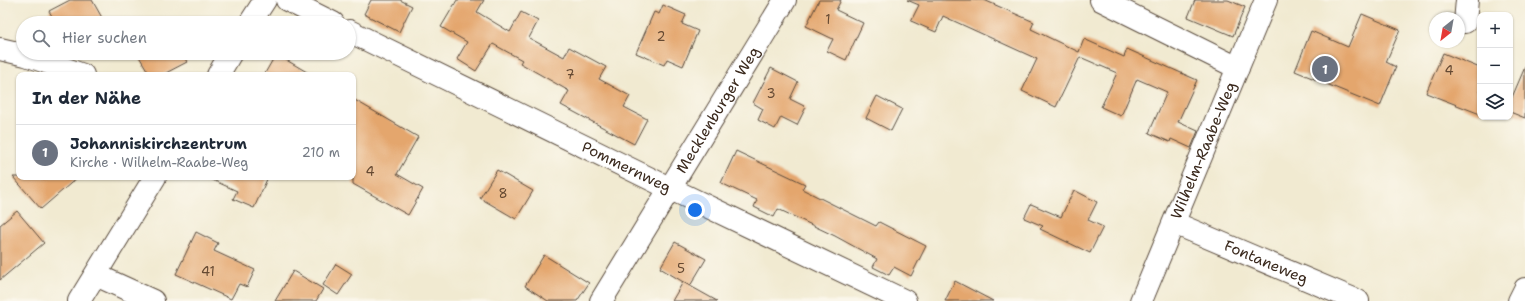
<!DOCTYPE html>
<html lang="de">
<meta charset="utf-8">
<style>
body{margin:0;font-family:"Shantell Sans",sans-serif;background:#f2f2f3;color:#1f2937}
.controls{position:absolute;right:12px;top:12px;display:grid;overflow:hidden;border-radius:8px;box-shadow:0 1px 3px #0004}
.controls button{width:36px;height:36px;display:grid;place-items:center;padding:0;border:0;border-bottom:1px solid #e0e1e3;background:#fff;color:#1f2937;font:20px sans-serif}
.compass{position:absolute;left:1429px;top:12px;width:36px;height:36px;border-radius:50%;background:#fff;box-shadow:0 1px 3px #0004;rotate:211deg}
.you{position:absolute;left:695px;top:210px;width:14px;height:14px;margin:-10px;border:3px solid #fff;border-radius:50%;background:#1a73e8;box-shadow:0 0 0 6px #1a73e833}
.badge{display:grid;place-items:center;width:26px;height:26px;border-radius:50%;background:#2563eb;color:#fff;font-size:13px;font-weight:700}
.pin{position:absolute;translate:-50% -50%;border:2px solid #fff;box-shadow:0 1px 4px #0006}
.list{margin:0;padding:0;list-style:none}
h2{display:flex;justify-content:space-between;align-items:center;height:52px;margin:0;padding:0 16px;font-size:17px}
h2 small{font-size:13px;font-weight:400;color:#747a83}
.list li{display:grid;grid-template-columns:26px 1fr auto;gap:12px;align-items:center;box-sizing:border-box;height:56px;padding:0 16px;border-top:1px solid #e0e1e3}
.list b{display:block;font-size:15px;white-space:nowrap}
.list p{margin:0;font-size:13px;white-space:nowrap;color:#747a83}
.list em{font-size:13px;font-style:normal;color:#747a83}
.icon{flex:none;width:22px;height:22px;fill:none;stroke:currentColor;stroke-width:2;stroke-linecap:round;stroke-linejoin:round}
.map{position:relative;flex:none;width:1525px;height:301px;overflow:hidden}
.search{position:absolute;background:#fff;box-shadow:0 1px 3px #0004;left:16px;top:16px;width:340px;height:44px;display:flex;align-items:center;gap:10px;box-sizing:border-box;padding:0 14px;border-radius:22px;color:#747a83;font-size:15px}
.panel{position:absolute;background:#fff;box-shadow:0 1px 3px #0004;left:16px;top:72px;width:340px;height:108px;border-radius:8px}
.map>svg:first-child{display:block}
.building{fill:#e4a66d}
.lines{fill:none;stroke-linecap:round;stroke-linejoin:round}
.minor-casing{stroke:#564739;stroke-width:24}
.minor{stroke:#fff;stroke-width:22}
.labels{text-anchor:middle;dominant-baseline:central;stroke-width:3;stroke-linejoin:round;paint-order:stroke}
.number-label{font-size:13px;fill:#654932}
.street-label{font-size:15px;fill:#3b2a1e;stroke:#fbf7ec}
</style>
<div class="map">
<svg width="1525" height="301" viewBox="0 0 1525 301">
<rect width="100%" height="100%" fill="#fbf7ec"/>
<filter id="ink" filterUnits="userSpaceOnUse"><feTurbulence type="fractalNoise" baseFrequency=".025" numOctaves="2"/><feDisplacementMap in="SourceGraphic" scale="8" xChannelSelector="R" yChannelSelector="G"/><feConvolveMatrix kernelMatrix="1 2 1 2 8 2 1 2 1" color-interpolation-filters="sRGB"/></filter>
<filter id="wash" filterUnits="userSpaceOnUse"><feTurbulence type="fractalNoise" baseFrequency=".012" numOctaves="4" result="noise"/><feDisplacementMap in="SourceGraphic" scale="16" xChannelSelector="R" yChannelSelector="G"/><feGaussianBlur stdDeviation="0.9" result="paint"/><feColorMatrix in="noise" values="0 0 0 0 0 0 0 0 0 0 0 0 0 0 0 0 0 1.4 0 .05"/><feComposite in="paint" operator="in"/></filter>
<g filter="url(#wash)">
<rect width="100%" height="100%" fill="#f1ead1"/>
<g id="blocks">
<path class="building" d="M70,0H92L105,23H56L49,11Z
M371,0H400L412,6L399,32L364,14Z
M457,0H484L477,12L510,32L521,12L538,21L529,38L564,57L569,47L606,67L599,79L630,96L624,107L647,119L634,144L561,105L569,91L520,63L522,60L493,44L476,71L457,59L467,42L441,27Z
M819,0H841L836,10L863,23L846,60L827,51L833,39L806,26Z
M907,0H984L1034,22L1031,29L1079,52L1084,39L1124,57L1127,49L1197,80L1178,122L1198,131L1191,148L1171,139L1170,142L1149,133L1167,92L1137,79L1121,116L1101,107L1117,73L1080,57L1056,107L1022,91L1037,59L943,16L936,32L911,21L919,5Z
M1195,0H1228L1245,7L1233,36L1188,17Z
M663,5L686,15L682,24L698,31L683,66L667,59L664,65L636,53L654,12L659,14Z
M1362,14L1400,30L1386,62L1396,67L1380,106L1295,71L1311,31L1348,47Z
M137,53H182L187,62L162,75H150Z
M1443,53L1480,68V114L1426,93Z
M276,54L312,75H264Z
M1525,67V118L1510,112V102Z
M771,68L798,82L790,99L806,107L797,125L781,117L775,129L758,120L763,109L753,103Z
M877,96L902,109L891,131L866,118Z
M353,99L418,137L397,174L423,189L408,215L353,184Z
M736,151L805,184L802,189L876,226L879,222L926,246L911,276L894,267L889,275L873,267L877,259L835,236L778,209L774,217L754,207L757,200L721,183Z
M497,170L533,191L516,219L480,198Z
M13,177H78L41,209Z
M206,177H268L254,208L233,199L237,191Z
M1074,190L1097,202L1088,220L1103,227L1090,253L1040,229L1043,226L1024,218L1031,204L1061,217Z
M17,211L44,243L0,280V225Z
M196,232L218,243L214,251L255,270L247,287L239,284L231,299L176,274Z
M675,242L706,259L690,286L660,268Z
M544,255L589,283L577,301H548L525,286Z
M336,264L352,274L338,295L323,285Z
M293,271L323,289L316,301H275Z
M955,281L993,301H945Z
M683,282L717,301H672Z"/>
</g>
</g>
<g filter="url(#ink)">
<use href="#blocks" fill-opacity="0" stroke="#564739" stroke-width="1"/>
<g class="lines">
<g class="minor-casing">
<g id="minor">
<path d="M287,0L333,23"/>
<path d="M1101,0L1238,68"/>
<path d="M1465,22L1467,0"/>
<path d="M250,23L265,0"/>
<path id="s1" d="M349,31L671,189L905,301"/>
<path d="M0,49L26,55L83,75"/>
<path d="M218,75L231,53"/>
<path id="s2" d="M1174,223L1358,301"/>
<path d="M96,275L153,301"/>
<path d="M79,301L155,177"/>
<path id="s3" d="M601,301L785,0"/>
<path id="s4" d="M1141,301L1266,0"/>
<path d="M1519,301L1525,289"/>
</g>
</g>
<use href="#minor" class="minor"/>
</g>
</g>
<g class="labels">
<g class="number-label">
<text x="828" y="19">1</text>
<text x="661" y="36">2</text>
<text x="1449" y="70">4</text>
<text x="570" y="74">7</text>
<text x="771" y="93">3</text>
<text x="370" y="171">4</text>
<text x="503" y="193">8</text>
<text x="681" y="268">5</text>
<text x="208" y="271">41</text>
</g>
<g class="street-label">
<text stroke="none"><textPath href="#s3" startOffset="224">Mecklenburger Weg</textPath></text>
<text stroke="none"><textPath href="#s4" startOffset="163">Wilhelm-Raabe-Weg</textPath></text>
<text stroke="none"><textPath href="#s1" startOffset="309">Pommernweg</textPath></text>
<text stroke="none"><textPath href="#s2" startOffset="100">Fontaneweg</textPath></text>
</g>
</g>
</svg>
<div class="controls">
<button>+</button>
<button>−</button>
<button><svg class="icon" aria-label="layers" viewBox="0 0 24 24"><path d="M12 4l9 5-9 5-9-5zM3 14l9 5 9-5"/></svg></button>
</div>
<svg class="compass" viewBox="-18 -18 36 36"><path d="M0-13l5 13h-10z" fill="#e53935"/><path d="M0 13l5-13h-10z" fill="#747a83"/></svg>
<div class="you"></div>
<div class="pin badge" style="left:1325px;top:69px;background:#6b7280">1</div>
<div class="search"><svg class="icon" aria-label="search" viewBox="0 0 24 24"><circle cx="10" cy="10" r="6"/><path d="M15 15l6 6"/></svg>Hier suchen</div>
<section class="panel">
<h2>In der Nähe<small></small></h2>
<ul class="list">
<li><span class="badge" style="background:#6b7280">1</span><div><b>Johanniskirchzentrum</b><p>Kirche · Wilhelm-Raabe-Weg</p></div><em>210 m</em></li>
</ul>
</section>
</div>
